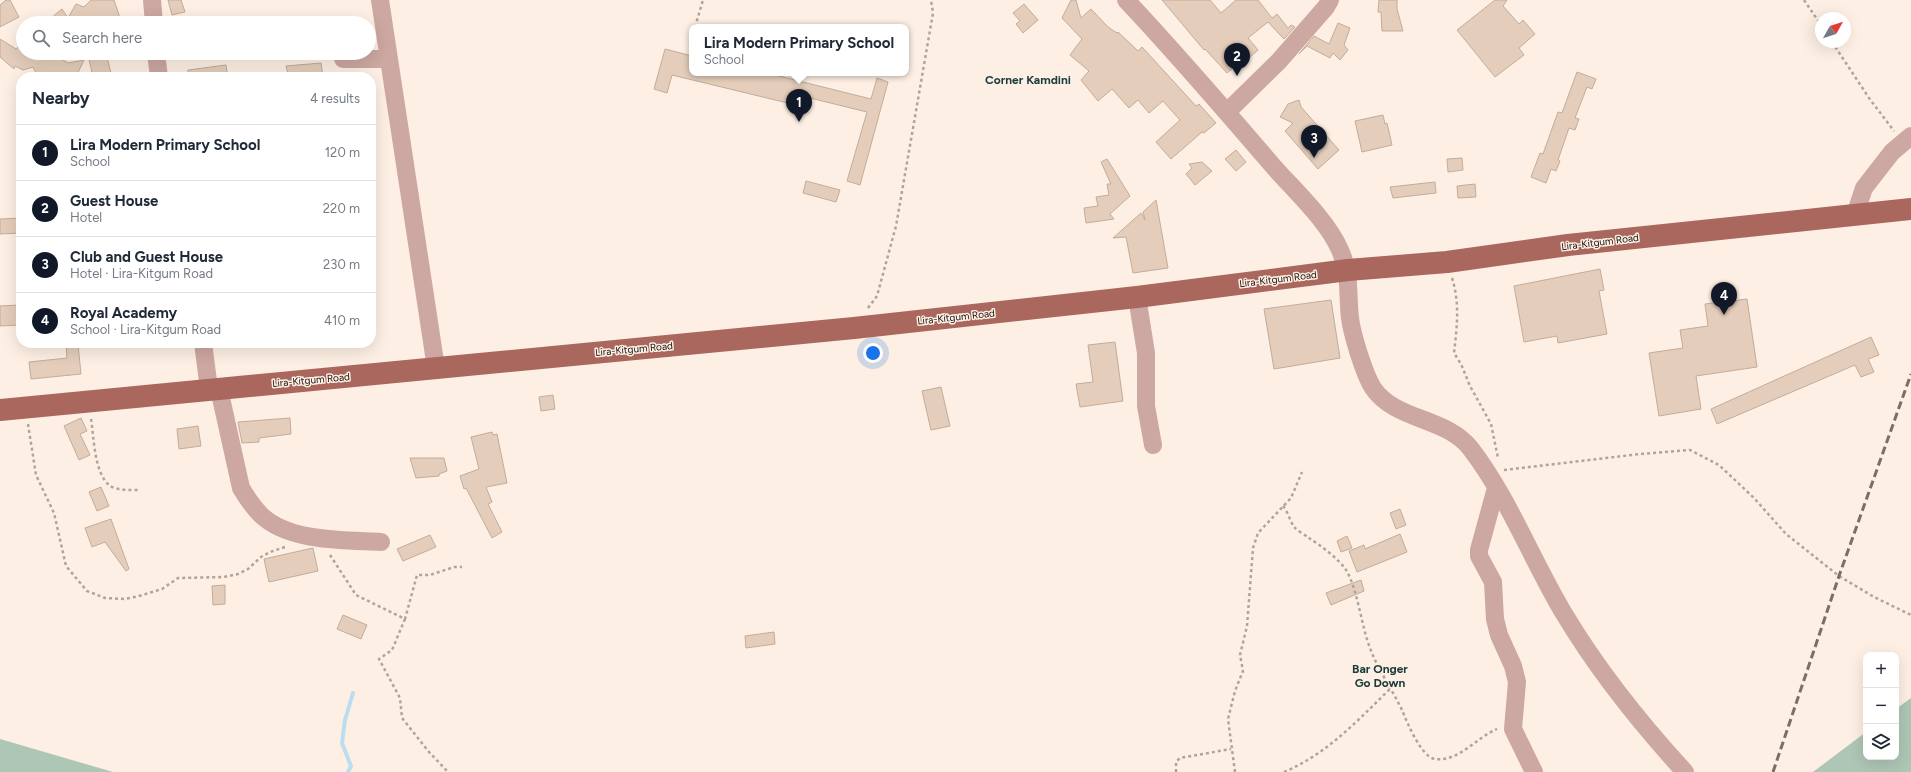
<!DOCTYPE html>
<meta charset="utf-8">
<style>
body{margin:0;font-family:Figtree,sans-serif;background:#f6f6f7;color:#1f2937}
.controls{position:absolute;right:12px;bottom:12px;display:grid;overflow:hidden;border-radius:8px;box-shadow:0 4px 16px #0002}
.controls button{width:36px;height:36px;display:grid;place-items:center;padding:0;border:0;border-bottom:1px solid #e0e1e3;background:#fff;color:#1f2937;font:20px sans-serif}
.compass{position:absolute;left:1815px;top:12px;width:36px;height:36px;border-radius:50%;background:#fff;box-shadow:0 4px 16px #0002;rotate:51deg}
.you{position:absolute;left:873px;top:353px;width:14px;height:14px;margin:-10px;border:3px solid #fff;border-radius:50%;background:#1a73e8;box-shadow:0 0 0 6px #1a73e833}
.badge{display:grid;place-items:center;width:26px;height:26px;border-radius:50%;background:#111827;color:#fff;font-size:13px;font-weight:700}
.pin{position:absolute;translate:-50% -33px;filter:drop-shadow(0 1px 2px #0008)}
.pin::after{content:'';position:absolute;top:21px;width:14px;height:12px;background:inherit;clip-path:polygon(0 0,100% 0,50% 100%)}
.popup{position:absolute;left:689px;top:24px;width:220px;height:52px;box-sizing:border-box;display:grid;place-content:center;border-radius:8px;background:#fff;filter:drop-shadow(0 1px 3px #0005);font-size:13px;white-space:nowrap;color:#747a83}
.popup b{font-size:15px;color:#1f2937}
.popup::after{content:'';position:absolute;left:50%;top:100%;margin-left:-8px;border:8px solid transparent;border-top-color:#fff}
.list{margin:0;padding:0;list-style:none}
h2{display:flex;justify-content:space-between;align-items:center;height:52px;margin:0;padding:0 16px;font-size:17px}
h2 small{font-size:13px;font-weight:400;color:#747a83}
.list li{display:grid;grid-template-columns:26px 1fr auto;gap:12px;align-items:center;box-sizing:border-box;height:56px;padding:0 16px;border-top:1px solid #e0e1e3}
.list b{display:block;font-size:15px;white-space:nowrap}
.list p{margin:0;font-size:13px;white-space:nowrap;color:#747a83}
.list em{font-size:13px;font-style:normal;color:#747a83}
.icon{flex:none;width:22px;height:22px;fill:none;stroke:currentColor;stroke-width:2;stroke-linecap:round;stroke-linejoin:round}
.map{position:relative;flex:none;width:1911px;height:772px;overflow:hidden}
.search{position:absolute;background:#fff;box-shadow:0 4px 16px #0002;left:16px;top:16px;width:360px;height:44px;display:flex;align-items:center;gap:10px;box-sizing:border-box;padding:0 14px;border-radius:22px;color:#747a83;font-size:15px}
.panel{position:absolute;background:#fff;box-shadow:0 4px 16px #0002;left:16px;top:72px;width:360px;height:276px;border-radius:16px}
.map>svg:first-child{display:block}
.green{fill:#aec6b6}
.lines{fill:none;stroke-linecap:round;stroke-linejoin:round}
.stream{stroke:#bbdeef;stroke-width:4}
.building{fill:#e4cdba;stroke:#c3ac9a}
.path{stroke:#b0a49a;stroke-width:2.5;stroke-dasharray:3 3;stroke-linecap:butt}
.minor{stroke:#cda7a1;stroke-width:18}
.major{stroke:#aa675e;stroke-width:22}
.rail{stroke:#796f66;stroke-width:3;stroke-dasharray:8 4;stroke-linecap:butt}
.labels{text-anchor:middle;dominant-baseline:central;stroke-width:3;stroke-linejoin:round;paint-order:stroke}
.street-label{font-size:10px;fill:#170f09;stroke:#fdefe3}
.quarter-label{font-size:12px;font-weight:bold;fill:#1a3c3a;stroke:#fdefe3}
</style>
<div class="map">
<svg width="1911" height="772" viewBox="0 0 1911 772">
<rect width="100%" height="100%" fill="#fdefe3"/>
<path class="green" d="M1911,698V772H1813L1866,732V757H1896V709Z
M0,739L113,772H0Z"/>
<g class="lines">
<path class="stream" d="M348,772L351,766L342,743L345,720L353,693"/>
</g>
<path class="building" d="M6,0H10L19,17L0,27V5Z
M91,0H114L121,21L111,23H45L62,9L68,18L76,4L84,7Z
M168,0H181L185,12L172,15Z
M1071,0H1076L1081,18L1091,9L1108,27L1117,33L1118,32L1138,51L1142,47L1196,106L1199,104L1216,123L1204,133L1202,132L1171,159L1156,142L1180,120L1163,101L1149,113L1138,100L1129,108L1112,89L1098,101L1081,80L1089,71L1070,55L1082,39L1062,18Z
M1162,0H1210L1221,13L1236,0H1258L1272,18L1277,14L1288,28L1291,25L1295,27L1284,39L1268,22L1248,38L1258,50L1249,58L1247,56L1227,73L1205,49L1204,50Z
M1379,0H1397V9L1403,31H1382L1381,12H1378Z
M1495,0H1507L1503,6L1519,24L1523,20L1535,34L1519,48L1524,55L1495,77L1457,30Z
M1024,4L1038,20L1023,33L1016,24L1020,21L1013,13Z
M1338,23L1350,28L1344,45L1348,50L1340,60L1333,53L1330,58L1307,46L1299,54L1314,36L1329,44Z
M0,39L16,49L23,43V53H48L54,60L59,58L68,63L84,60L76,77H38L33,67L23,70L15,66L14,69L0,57Z
M665,49L692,56V73H767L871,99L877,78L888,82L860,185L847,181L867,112L806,97L804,107L672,75L667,93L654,89Z
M97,53H106L112,77H93L88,55Z
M321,63L323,77H289L286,66Z
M226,65L228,77H188V70Z
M1577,72L1596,79L1592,89L1587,87L1575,118L1579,119L1575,130L1569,128L1558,160L1560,161L1556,171L1551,169L1546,183L1531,177L1540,153L1543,154L1558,112L1562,113Z
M1299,100L1301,107L1339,150L1318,169L1285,131L1293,123L1280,117L1288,104Z
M1383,115L1385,124L1387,123L1392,145L1362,152L1355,121Z
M1236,150L1246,162L1236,171L1225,159Z
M1462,158L1463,170L1448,172L1447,159Z
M1107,159L1130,196L1110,214L1114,219L1086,223L1084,208L1098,206L1096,197L1109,195L1107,184H1111L1101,162Z
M1202,162L1212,171L1195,185L1186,174L1192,168L1189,164Z
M806,181L840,190L836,202L803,193Z
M1435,182L1436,193L1393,198L1390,187Z
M1475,184L1476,197L1458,198L1457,186Z
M1156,200L1168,268L1133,273L1126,237L1113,238L1141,213L1145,220L1143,212Z
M21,218V233L0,234V219Z
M1600,269L1604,290L1599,291L1607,334L1558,343L1557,336L1524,342L1514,286Z
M1731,293L1732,301L1747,299L1757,367L1696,376L1701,409L1659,416L1649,353L1683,348L1680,330L1708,326L1705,304L1719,302L1718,295Z
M1331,300L1340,358L1274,369L1264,309Z
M18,305L20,325L0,326V306Z
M1871,337L1879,355L1868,359L1874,372L1861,377L1855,365L1717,424L1711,409Z
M1115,342L1123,401L1080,407L1076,384L1093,382L1088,345Z
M78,344L81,374L31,379L29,362L67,358L66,345Z
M941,387L950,426L931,430L922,391Z
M553,395L555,409L541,411L539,397Z
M81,418L87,431L80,434L90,455L79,460L64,426Z
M290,418L291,434L259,438V442L242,443L238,422Z
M198,426L201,446L179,449L177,429Z
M492,432L493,435L497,434L507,483L486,487L492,502L488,504L502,532L492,538L466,488L464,489L460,476L479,469L471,437Z
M410,458H444L447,471L439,474V476L416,478Z
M101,487L109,506L97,511L89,492Z
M1400,509L1406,525L1396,529L1390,513Z
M111,519L129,569L126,571L105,542L92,547L85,528Z
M1400,534L1407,552L1357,572L1349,551L1364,545L1365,549Z
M430,535L436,547L403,561L397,549Z
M1347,536L1352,548L1341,552L1337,541Z
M313,548L318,571L269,582L264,559Z
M1361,580L1364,591L1331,605L1326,593Z
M225,585V604L213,605L212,586Z
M343,615L367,625L361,639L337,629Z
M774,632L775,644L746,648L745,636Z"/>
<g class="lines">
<path class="path" d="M1804,0L1821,25
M695,27L703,0
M691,41L692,39
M1832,42L1869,98L1894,131
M1452,278C1460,303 1457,327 1454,353L1461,364L1470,386L1491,424L1498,458
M868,308L877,296L896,226L933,13L931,0
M91,419C94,437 94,472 109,485C116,491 131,490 140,490
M28,424L36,475L54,513L66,566L87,591L105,598L125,599L139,596L162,589L178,578L224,577L238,574L248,569L261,557L270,552L285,547
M1504,470L1640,454L1690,450L1719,465L1754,498L1786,534L1839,576L1874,597L1911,615
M1283,506C1288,512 1290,521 1294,527C1298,531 1305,535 1309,538C1321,546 1338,558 1346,570C1358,590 1361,625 1370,648C1378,670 1392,689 1402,710C1407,722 1421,757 1435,759C1459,762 1477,737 1497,729
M330,555L356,595L405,619L417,575H430L454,567H462
M405,619L392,650L379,659L400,698L402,718L429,752L448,772
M1176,772V762L1180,758L1231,749
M1235,772L1228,719L1235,691L1243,671L1240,655L1247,626L1253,548L1258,533L1291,498L1302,472
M1284,772C1327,754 1357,721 1390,689"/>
<path class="minor" d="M152,0L154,23
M380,0L436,368
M1126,0C1177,54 1225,110 1273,166C1295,191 1327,220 1340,250C1351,274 1347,293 1350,318C1352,334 1364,374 1373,388C1395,421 1447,417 1471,449C1509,499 1531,558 1563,612C1597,669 1640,723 1685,772
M156,53L159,77
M343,59H388
M1227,112L1279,61L1326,7L1330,0
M1855,215L1864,188L1892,152L1911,136
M1137,297L1146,353V406L1153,445
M203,343L209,389
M219,389L241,488C247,498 253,507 261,515C289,542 344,540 381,542
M1496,488L1479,550V556L1493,582L1495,619L1499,635L1513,666L1517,682L1513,729L1534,772"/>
<path class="major" d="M0,410L854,328L1137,297L1348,270L1447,262L1568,245L1911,209"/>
<path class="rail" d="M1773,772L1839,576L1911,374"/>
</g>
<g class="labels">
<g class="street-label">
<text transform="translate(1600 242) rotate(-7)">Lira-Kitgum Road</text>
<text transform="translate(1278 279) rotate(-7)">Lira-Kitgum Road</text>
<text transform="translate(956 317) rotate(-6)">Lira-Kitgum Road</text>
<text transform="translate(634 349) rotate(-5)">Lira-Kitgum Road</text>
<text transform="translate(311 380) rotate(-5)">Lira-Kitgum Road</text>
</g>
<g class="quarter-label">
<text x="1028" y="80">Corner Kamdini</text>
<text x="1380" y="669">Bar Onger<tspan x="1380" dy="14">Go Down</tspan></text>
</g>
</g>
</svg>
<div class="controls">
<button>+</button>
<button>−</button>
<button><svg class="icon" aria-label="layers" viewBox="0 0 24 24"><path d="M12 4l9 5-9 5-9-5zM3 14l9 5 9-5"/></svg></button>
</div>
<svg class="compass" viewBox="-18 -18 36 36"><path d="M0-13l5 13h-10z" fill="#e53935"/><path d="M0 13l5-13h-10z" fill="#747a83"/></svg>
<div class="you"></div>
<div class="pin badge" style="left:799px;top:122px">1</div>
<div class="popup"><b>Lira Modern Primary School</b>School</div>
<div class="pin badge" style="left:1237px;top:76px">2</div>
<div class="pin badge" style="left:1314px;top:158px">3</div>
<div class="pin badge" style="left:1724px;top:315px">4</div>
<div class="search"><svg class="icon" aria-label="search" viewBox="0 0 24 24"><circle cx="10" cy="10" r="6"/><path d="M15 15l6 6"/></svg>Search here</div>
<section class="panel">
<h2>Nearby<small>4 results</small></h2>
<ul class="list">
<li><span class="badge">1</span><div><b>Lira Modern Primary School</b><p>School</p></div><em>120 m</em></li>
<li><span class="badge">2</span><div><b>Guest House</b><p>Hotel</p></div><em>220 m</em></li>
<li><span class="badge">3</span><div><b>Club and Guest House</b><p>Hotel · Lira-Kitgum Road</p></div><em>230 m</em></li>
<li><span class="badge">4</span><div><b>Royal Academy</b><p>School · Lira-Kitgum Road</p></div><em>410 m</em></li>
</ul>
</section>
</div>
